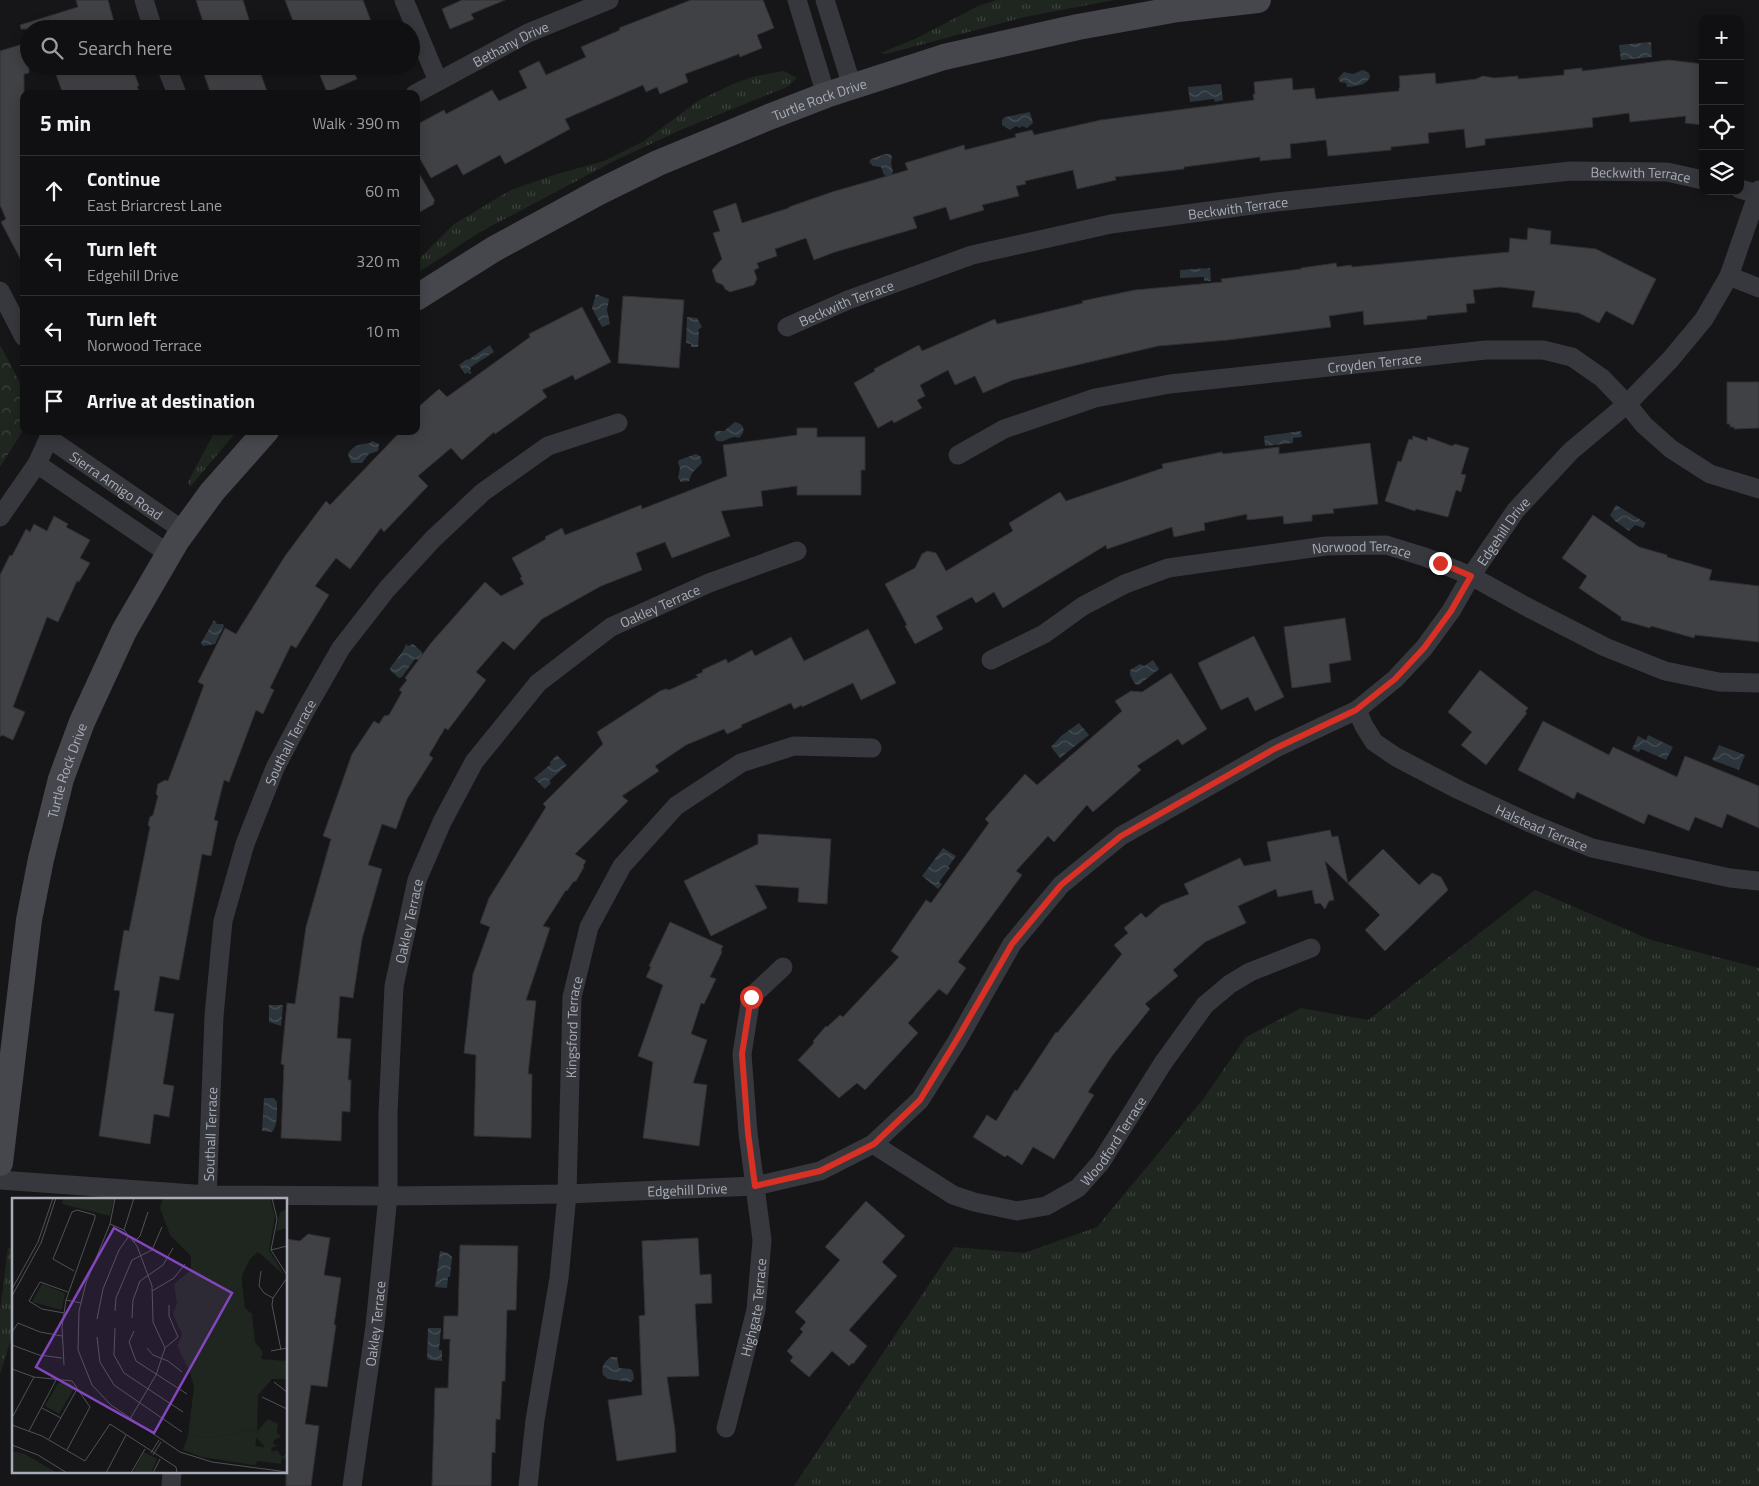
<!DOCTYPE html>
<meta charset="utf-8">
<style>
body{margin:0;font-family:"Titillium Web",sans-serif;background:#1e1e20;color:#f1f3f6}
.controls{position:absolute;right:15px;top:15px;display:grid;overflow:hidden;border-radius:10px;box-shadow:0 2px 12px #0003}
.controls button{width:45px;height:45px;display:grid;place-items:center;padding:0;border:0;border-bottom:1px solid #303032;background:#101012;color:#f1f3f6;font:25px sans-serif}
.stop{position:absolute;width:15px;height:15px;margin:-11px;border:4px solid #d93025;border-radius:50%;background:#fff}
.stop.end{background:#d93025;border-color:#fff;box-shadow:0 1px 5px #0008}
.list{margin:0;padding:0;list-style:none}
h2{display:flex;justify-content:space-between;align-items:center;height:65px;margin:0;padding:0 20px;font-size:21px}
h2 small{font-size:16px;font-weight:400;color:#9c9d9f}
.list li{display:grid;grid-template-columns:32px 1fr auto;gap:15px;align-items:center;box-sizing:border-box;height:70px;padding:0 20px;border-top:1px solid #303032}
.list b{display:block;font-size:19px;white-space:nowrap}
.list p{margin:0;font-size:16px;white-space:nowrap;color:#9c9d9f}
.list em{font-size:16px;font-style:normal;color:#9c9d9f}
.icon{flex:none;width:28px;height:28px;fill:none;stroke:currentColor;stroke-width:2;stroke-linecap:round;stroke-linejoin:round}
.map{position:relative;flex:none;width:1759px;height:1486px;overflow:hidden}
.search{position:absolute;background:#101012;box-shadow:0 2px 12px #0003;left:20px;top:20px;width:400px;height:55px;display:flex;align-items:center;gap:12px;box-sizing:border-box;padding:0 18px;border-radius:28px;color:#9c9d9f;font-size:19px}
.panel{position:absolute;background:#101012;box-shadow:0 2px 12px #0003;left:20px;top:90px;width:400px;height:345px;border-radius:10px}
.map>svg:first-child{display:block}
.grass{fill:url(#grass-tufts)}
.park{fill:url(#park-crowns)}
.water{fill:url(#water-waves)}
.building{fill:#404145;stroke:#303034}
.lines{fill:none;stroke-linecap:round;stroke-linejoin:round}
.street{stroke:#37383d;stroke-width:19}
.secondary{stroke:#45474d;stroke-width:26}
.route{stroke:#d93025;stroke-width:6}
.labels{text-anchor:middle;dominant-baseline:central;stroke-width:4.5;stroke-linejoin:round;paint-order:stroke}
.street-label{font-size:14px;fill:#a8adb8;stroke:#111113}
.inset-road{fill:none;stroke:#505258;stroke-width:1}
.view{fill:#8446be;fill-opacity:0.15;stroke:#8446be;stroke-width:2.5}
.inset-edge{fill:none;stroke:#a8adb8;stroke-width:2.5}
</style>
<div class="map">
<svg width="1759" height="1486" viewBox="0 0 1759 1486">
<defs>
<pattern id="grass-tufts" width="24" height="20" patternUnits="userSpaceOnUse" patternTransform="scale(1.25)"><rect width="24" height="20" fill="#1e261f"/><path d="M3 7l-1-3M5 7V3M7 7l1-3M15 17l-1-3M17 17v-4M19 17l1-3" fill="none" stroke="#3c433d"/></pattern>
<pattern id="park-crowns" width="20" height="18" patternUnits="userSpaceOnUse" patternTransform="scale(1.25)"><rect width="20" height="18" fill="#1e261f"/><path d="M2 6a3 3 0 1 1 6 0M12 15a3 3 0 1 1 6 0" fill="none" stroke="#3c433d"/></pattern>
<pattern id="water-waves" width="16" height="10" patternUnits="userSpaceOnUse" patternTransform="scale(1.25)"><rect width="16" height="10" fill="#2c353c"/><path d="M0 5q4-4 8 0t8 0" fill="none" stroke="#485056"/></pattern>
</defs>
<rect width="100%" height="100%" fill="#161618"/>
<path class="grass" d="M997,0H1114L1025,17L886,54L880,53L915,39L978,6Z
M784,71L797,78L787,87L683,129L614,161L480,232L416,274V262L454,224L511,190L557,174L604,161L644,141L698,101L708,96L735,83L756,76Z
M215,431H237L190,487L188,482Z
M1535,890L1651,940L1759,968V1486H794L954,1247L1024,1253L1097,1227L1204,1098L1246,1037L1301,1008L1368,1020Z
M14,1229V1330L0,1374V1311L8,1248H11Z"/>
<path class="park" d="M0,345L24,390V429L0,467Z"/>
<path class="water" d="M1651,42L1652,57L1621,60L1619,45Z
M1363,70L1369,73L1370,77C1366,86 1356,86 1347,87L1346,83L1340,82L1338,78L1344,72L1353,74Z
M1221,84L1223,100L1215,102L1214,99L1190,102L1188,87Z
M1030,112L1033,123L1027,128L1022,126L1020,128L1016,126L1010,130L1002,125V120L1005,117Z
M885,154H890L892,157L891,163L893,172L890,177L884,175L881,167L873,166L869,162L871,159Z
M1210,268L1211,281H1204V277L1180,278V270Z
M596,294L609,299L607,310L610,324L602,327L592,308Z
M687,317L697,318L702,327L698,330L699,333L698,347H691V344L686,343Z
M490,345L494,352L471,367L470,371L472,373L469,374L468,372L465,374L459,365L467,359L468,360Z
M735,422C745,424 746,432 739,438C731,434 726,443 717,441L714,436L716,431H724Z
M1301,431L1302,437L1293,438V443L1265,446L1264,436Z
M372,441L379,444L378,451L369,454L362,463H351L348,454C353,445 361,444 370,443Z
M696,454L701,457L702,463L692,473L689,481L681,482L678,478L680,468L678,463L679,460Z
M1616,505L1646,523L1643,528L1635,525L1629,531L1615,521L1610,515Z
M214,620L217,624H223L224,626L215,644L203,646L201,643C203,640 213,622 214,620Z
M406,644L408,646L413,644L422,652V656L419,660L415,659L402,677L399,678L391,671L390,668L403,651Z
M1153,660L1159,669L1139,685L1135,684L1130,675V670L1140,664L1144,666Z
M1079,723L1089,735L1060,758L1051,747L1061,736Z
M1648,735L1673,747L1666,760L1641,749L1639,752L1632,749L1638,736L1646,740Z
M1719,745L1745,755L1739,770L1712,760Z
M557,755L567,765L549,781L551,783L545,789L534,778L551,764L549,763Z
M943,848L956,856L948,867L950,868L939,882L942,884L938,889L922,876Z
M269,1005H283L281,1026L269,1022Z
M264,1098H274L277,1102C277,1112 278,1125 272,1132L262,1131Z
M440,1251L448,1253L452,1257L450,1277H448L447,1288L435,1287Z
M428,1328H441L439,1350H442V1361L430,1360L427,1358Z
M611,1357H617L619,1368L630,1369L633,1372L634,1379L631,1382L608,1379L603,1375C601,1368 604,1361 611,1357Z"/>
<path class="building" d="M76,0H108L114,22L92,29H21L20,25L78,7Z
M196,0H243L252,29H227L224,22L205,28Z
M285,0H363L374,29H296Z
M462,0H505L471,14L474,19L450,29L442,9Z
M691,0H763L774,28L757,35L762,48L740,57L739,54L685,74L688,82L660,94L657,87L646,92L643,85L565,119L570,129L505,164L500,155L463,175L457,164L431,178L416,152V125L444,110L446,114L492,90L499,101L527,88L519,71L539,61L546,75L586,57L581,47L620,30L619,28Z
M26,43L29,52V73L24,74V266L1,222L6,219L0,205V51Z
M1669,60L1703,64V125L1685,123L1686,116L1630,122L1629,113L1592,118L1593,127L1485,139V145L1466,148L1464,129L1428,133L1429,143L1391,147V150L1328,156L1326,140L1290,144L1291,158L1260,161V157L1184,167V169L1115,177L1116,180L1077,189L1073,170L1025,181L1026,184L1016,186L1019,196L982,205L984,210L950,220L946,207L913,217L917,228L835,252L814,260L806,238L775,249L777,256L757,263L759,268L754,270L757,279L754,285L730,292L725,289L723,285L716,282L712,270L722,259L713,233L720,231L713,211L736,203L742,223L789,208V207L832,192L908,170L905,163L964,145L965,150L1016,137L1015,134L1032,130L1034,135L1101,120L1254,100L1253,94H1255L1254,82L1292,78L1293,90L1314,88L1316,99L1399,91V88L1400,87L1399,76L1435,73L1436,84L1476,79L1483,76L1494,78L1518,76V79L1564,75V70L1582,68V71Z
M53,66H132L139,86H137L140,94H63Z
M201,66H258L268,94H211Z
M316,66H351L357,79L327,92Z
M416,168L435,201L433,202L434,204L416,214Z
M1528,228L1551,231L1550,244L1596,249L1656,279L1633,325L1606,311L1599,323L1579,313L1532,307L1535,291L1500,287L1473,290L1475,303L1466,304L1467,312L1427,316V319L1364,325L1363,311L1329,316L1331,327L1228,340L1158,346L1013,380L983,393L975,376L955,385L948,370L920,385L925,396L917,400L922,408L894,423L892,420L878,428L854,383L875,371L874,369L919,345L922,351L995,319L997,324L1083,303L1082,301L1135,290L1222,282L1221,279L1301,269V268L1336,263L1337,267L1351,265L1352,267L1509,252L1510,238L1527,240Z
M623,296L684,300L679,368L618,363Z
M582,307L611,362L575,380L573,375L542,390L547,397L495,434L494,432L462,460L451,448L418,476L428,486L384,532L381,528L350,569L336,558L315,586L329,595L296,648L291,645L270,688L274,690L263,714L256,710L229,782L224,780L214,820L218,821L211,856L202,854L179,980L160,976L154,1011L174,1014L163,1084L174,1086L169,1117L154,1114L150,1144L99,1136L120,991L114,990L124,930L129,931L150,827L148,825L150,817L153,815L158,796L156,794L158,784L165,780L168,781L204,685L198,682L225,628L236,634L285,556L326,501L330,505L401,431H416V409L439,389L447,397L530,337L529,334Z
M1727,382H1759V428L1734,429V427H1730V424H1727Z
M797,428H817V437H865V470H861V495H797V486L761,491L763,506L721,511L730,536L672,558L665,542L636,553L642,570L601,586L542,619L514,650L503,641L476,672L486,680L448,730L445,728L429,755L433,758L407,799L396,829L382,824L368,865L382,869L362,939L353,998L340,996L337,1038L351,1039L348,1080H351L350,1112L342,1111L341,1141L281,1138L284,1065L281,1064L287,1003L295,1004L306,927L331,839L323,836L352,754L374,721L379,724L384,716L389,715L402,692L399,690L407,680L405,678L431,643L485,582L501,596L524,584L520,578L522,577L512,558L546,539L545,537L562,528L565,535L641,505L642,509L727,476L723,445L797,435Z
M1413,436L1427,441L1428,437L1452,446L1455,444L1469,448L1461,474L1466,475L1461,492L1456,490L1448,517L1416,509L1415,511L1385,501L1398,461L1401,462L1409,439L1412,440Z
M1370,443L1378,504L1333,509L1334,513L1312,515V521L1284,524L1283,516L1247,520V514L1204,523L1205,530L1174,537L1172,527L1107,549L1106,545L1003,608L994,592L976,603L972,597L936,616L943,629L915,644L905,626L907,625L885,584L915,568L922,554L927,551L936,553L946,571L1013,531L1009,523L1060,492L1066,501L1163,468L1162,464L1222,452L1223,454L1279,447V454Z
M1593,515L1639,547L1667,555V557L1712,570L1709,580L1759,586V642L1695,635L1694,638L1651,626L1650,628L1621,620V617L1579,588L1587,576L1562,558Z
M54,516L68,524L66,527L90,540L80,558L90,563L79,582L77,581L58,622L47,617L13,707L25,712L13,740L2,735L0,737V575L10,555L12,556L26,529L30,532L34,524L47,531Z
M1345,618L1351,660L1329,664L1331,682L1292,688L1284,627Z
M868,629L896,683L861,700L853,683L802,707V705L794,709L791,703L741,725L742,727L727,734L724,729L686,745L655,766L659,771L622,796L628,801L575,854L586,861L583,866L584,867L576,881L573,882L567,891L566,890L543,926L550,928L526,1000L536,1001L528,1074H532L531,1138L474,1136L476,1055L464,1053L473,974L490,927L480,923L489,898L546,807L543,804L603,744L597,732L660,691L666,689L669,690L698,677L696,675L703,672L702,670L726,659L728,663L752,650L755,656L791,637L804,661Z
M1254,636L1284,697L1255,711L1248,697L1221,710L1198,663Z
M1480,670L1528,708L1525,712L1527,713L1486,765L1461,745L1472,732L1448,712Z
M1171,673L1207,729L1182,745L1178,739L1137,766L1141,770L1093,812L1087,805L1054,842L1048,836L1016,871L1022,875L958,962L966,968L947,995L939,989L908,1023L918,1033L865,1090L857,1083L839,1098L798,1060L814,1043L813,1041L826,1026L827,1027L840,1015L843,1017L899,957L891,951L926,900L931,903L989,823L985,819L1025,774L1037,785L1122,711L1115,701L1131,691L1142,692Z
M1543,721L1609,755L1613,747L1677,777L1685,756L1759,786V828L1727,814L1722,828L1695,817L1689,831L1648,814L1644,824L1577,792L1574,799L1518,770Z
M1330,830L1332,837L1338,836L1348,883L1383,849L1419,885L1432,873L1441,877L1448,890L1385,951L1365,930L1380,915L1325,861L1334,900L1329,901L1325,909L1320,903L1315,904L1312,890L1278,897L1276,889L1238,906L1246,923L1205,942L1173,970L1178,976L1145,1004L1150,1009L1112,1056L1088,1092L1094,1095L1054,1159L1033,1147L1022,1165L1007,1155L1005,1157L973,1137L987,1115L996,1121L998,1118L1015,1090L1017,1091L1056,1032L1057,1033L1122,954L1114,945L1128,933L1124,928L1141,913L1146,918L1161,905L1189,894L1184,884L1240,858L1244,866L1271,861L1267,842Z
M758,834L831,839L827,904L798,902L799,888L755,885L767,908L711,936L684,881L758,844Z
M670,922L723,946L721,950L722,952L710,977L716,979L704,1004L701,1003L691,1034L707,1040L693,1083L707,1085L699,1146L643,1138L653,1062L638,1056L663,985L646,977L651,967L649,966Z
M866,1201L905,1236L882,1262L897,1276L849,1330L867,1346L853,1364L852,1363L849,1366L832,1351L809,1377L790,1361L793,1357L787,1351L803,1332L800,1329L806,1322L795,1312L840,1260L825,1247Z
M308,1234L330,1238L324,1275L341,1278L334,1325H336L327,1387L311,1385L305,1424L319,1426L311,1486H286V1239L300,1241Z
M698,1238L700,1275L711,1274L712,1303L695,1304L699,1376L667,1377L675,1430L676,1452L617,1461L608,1400L642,1395L639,1316L645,1315L642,1241Z
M460,1245L518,1246L516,1310H507L505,1381H502L500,1420L496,1419L495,1453L492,1452L491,1486H432L435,1388H448L450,1339H443L444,1316H458Z"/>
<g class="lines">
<g class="street">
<path d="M144,0L153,29"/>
<path d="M404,0L438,81"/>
<path d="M797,0L826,95"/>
<path d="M825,0L852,86"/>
<path d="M166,66L177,94"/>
<path id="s1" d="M415,94L528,33L609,0"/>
<path d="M1740,189L1758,194"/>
<path d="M1729,276L1759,288"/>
<path d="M0,291L24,337"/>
<path id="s2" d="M787,327L848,300L972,255L1111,224L1276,202L1571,171L1667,172L1703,180"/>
<path id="s3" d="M50,439L184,531"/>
<path id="s4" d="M958,455L1004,429L1095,398L1170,384L1282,372L1486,350H1543L1572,357L1602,378L1627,404L1644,425L1671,449L1710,474L1759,489"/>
<path d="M37,464L169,554"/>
<path d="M0,517L37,464L52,431"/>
<path id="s5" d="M991,660L1044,634L1083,606L1125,584L1168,568L1326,546L1386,545L1425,557L1471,576L1527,607L1605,647L1665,671L1719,682L1759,683"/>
<path id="s6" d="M1357,710L1364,726L1374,742L1396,757L1459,790L1530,823L1592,848L1730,878L1759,881"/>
<path id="s7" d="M873,1144L953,1195L974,1202L1017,1211L1046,1206L1078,1188L1101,1162L1163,1063L1205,1005L1230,984L1250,972L1311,948"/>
<path id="s8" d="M0,1180L208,1195L388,1196L567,1194L755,1186L820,1171L873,1144L920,1100L957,1041L1012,944L1061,885L1121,836L1276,748L1357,710L1395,679L1424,648L1451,611L1471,576L1516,510L1571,451L1627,404L1670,360L1704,319L1729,276L1759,190"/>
<path id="s9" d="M207,1200L214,1016L223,921L245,844L275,768L305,711L341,648L387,589L433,539L483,492L548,446L618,423"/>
<path id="s10" d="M726,1428L756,1310L762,1240L748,1133L742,1054L751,997L783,967"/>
<path d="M171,1486L172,1472"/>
<path id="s11" d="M352,1486L375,1326L388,1196V1113L394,986L417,880L442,822L474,762L538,683L611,627L709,583L797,551"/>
<path id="s12" d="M528,1486L535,1420L559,1278L567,1194L572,997L589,927L622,866L676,806L741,763L794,746L872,748"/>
</g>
<g class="secondary">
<path id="s13" d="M416,298L494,249L599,192L658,163L769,117L826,95L944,57L1078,27L1178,9L1258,0"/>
<path id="s14" d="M0,1163L29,920L41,859L61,779L82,722L124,631L177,540L212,492L266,431"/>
</g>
</g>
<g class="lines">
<path class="route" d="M751,997L742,1054L748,1133L755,1186L820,1171L874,1144L920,1100L956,1041L1012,944L1061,885L1121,836L1276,748L1356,710L1395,679L1424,648L1451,611L1471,576L1440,563"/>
</g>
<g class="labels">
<g class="street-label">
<text stroke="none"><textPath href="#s1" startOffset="108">Bethany Drive</textPath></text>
<text stroke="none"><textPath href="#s13" startOffset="451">Turtle Rock Drive</textPath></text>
<text stroke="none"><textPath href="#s2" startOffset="874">Beckwith Terrace</textPath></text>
<text stroke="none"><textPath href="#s2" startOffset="469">Beckwith Terrace</textPath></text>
<text stroke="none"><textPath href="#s2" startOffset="64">Beckwith Terrace</textPath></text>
<text stroke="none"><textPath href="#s4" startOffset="431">Croyden Terrace</textPath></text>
<text stroke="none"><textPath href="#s3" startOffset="81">Sierra Amigo Road</textPath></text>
<text stroke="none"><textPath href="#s8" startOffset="1782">Edgehill Drive</textPath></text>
<text stroke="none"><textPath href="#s5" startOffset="396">Norwood Terrace</textPath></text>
<text stroke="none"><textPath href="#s11" startOffset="989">Oakley Terrace</textPath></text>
<text stroke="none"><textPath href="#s9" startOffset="471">Southall Terrace</textPath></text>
<text stroke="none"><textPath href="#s14" startOffset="399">Turtle Rock Drive</textPath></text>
<text stroke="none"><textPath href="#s6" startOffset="225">Halstead Terrace</textPath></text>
<text stroke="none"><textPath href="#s11" startOffset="569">Oakley Terrace</textPath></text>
<text stroke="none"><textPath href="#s12" startOffset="462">Kingsford Terrace</textPath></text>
<text stroke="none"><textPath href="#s9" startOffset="66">Southall Terrace</textPath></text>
<text stroke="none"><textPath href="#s7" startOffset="286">Woodford Terrace</textPath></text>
<text stroke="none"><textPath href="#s8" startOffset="688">Edgehill Drive</textPath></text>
<text stroke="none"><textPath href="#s10" startOffset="124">Highgate Terrace</textPath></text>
<text stroke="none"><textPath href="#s11" startOffset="164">Oakley Terrace</textPath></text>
</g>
</g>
<g transform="translate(12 1198)">
<rect width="275" height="275" fill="#161618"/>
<path d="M151,0H258L263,19L257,52L272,77L246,54L238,61L230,77V86L233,110L240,116L243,144L251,154L249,161L275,163V181H260L246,197L245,235L240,231L202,240L176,238L182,189L178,174L165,148L170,136L161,116L165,105L162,86L179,72V58L158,37L148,10ZM256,221L266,226L265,234L269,239L262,242L261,246L265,247L260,250L259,254L265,252L270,259L275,255V261L270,260L269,266L246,263L243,267L235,266L241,248L253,249L242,237ZM0,253L13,256L45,275H0Z" fill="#1e261f"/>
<path d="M51,0H102L98,18L50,6ZM275,11V30L264,33L268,14ZM30,86L53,95L50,112L20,104ZM46,185H58L62,191L47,216L33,208ZM240,231L245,235L241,267L190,259L171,252L176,238L202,240ZM132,254L145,261L139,275H121Z" fill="#1e261f"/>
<path class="inset-road" d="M103,0L98,26L74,85L67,113L66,152L80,187L99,207L168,254L200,264L275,274M260,0L265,21L259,52L275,77M98,26L112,32L125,48L140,88L141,124L153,150L144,177L118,221M112,32L122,0M122,44L128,38L136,14M259,52L275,48M249,73L247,88L252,95L261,100M0,91L26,44L41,0M140,93L162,80L173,66M0,98L29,45L44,0M54,102L69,105M103,113L104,100L120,62L140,52L150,29M52,115L30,111L17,103L28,84L56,94M120,120L121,102L128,83L151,67L161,50M85,121L91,91L107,52L117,38M103,130L102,157L112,175L171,214M122,133L117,144L124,163L175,196M0,134L6,125L28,134L50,138M85,139L88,164L102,187L170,234M0,147L27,157L50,160M135,150L141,157L156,163L170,174M153,150L166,139L157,118V107M269,152L260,107L261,100L275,80M259,153L275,150M52,167L50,129L54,102L83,20V17L65,12L60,14L41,61L62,73M0,171L22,179L60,183L78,209L55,252M262,184L275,194M250,199L275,211M30,210L49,220M0,220L22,179M0,227L30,238L73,263L98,226L164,269L165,275M17,233L44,182M37,241L65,191M0,247L26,257L55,275M139,255L147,242M141,257L149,244M94,275L114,237M119,275L133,251M141,275L148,261"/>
<path class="view" d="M102,30L220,95L142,235L24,169Z"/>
<rect width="275" height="275" class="inset-edge"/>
</g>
</svg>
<div class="controls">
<button>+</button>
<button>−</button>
<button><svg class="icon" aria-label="locate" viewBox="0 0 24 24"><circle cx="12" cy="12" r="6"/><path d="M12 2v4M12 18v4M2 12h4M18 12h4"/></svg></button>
<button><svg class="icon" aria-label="layers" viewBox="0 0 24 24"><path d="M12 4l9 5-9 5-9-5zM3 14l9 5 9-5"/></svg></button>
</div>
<div class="stop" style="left:751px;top:997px"></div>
<div class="stop end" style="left:1440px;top:563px"></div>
<div class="search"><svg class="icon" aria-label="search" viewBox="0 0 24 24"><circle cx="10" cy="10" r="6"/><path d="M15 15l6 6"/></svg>Search here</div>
<section class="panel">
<h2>5 min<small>Walk · 390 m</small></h2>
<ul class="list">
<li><svg class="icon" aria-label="ahead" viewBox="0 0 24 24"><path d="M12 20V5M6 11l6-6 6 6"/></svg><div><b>Continue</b><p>East Briarcrest Lane</p></div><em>60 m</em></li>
<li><svg class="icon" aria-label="left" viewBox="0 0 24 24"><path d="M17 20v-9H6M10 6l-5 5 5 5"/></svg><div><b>Turn left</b><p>Edgehill Drive</p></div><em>320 m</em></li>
<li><svg class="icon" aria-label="left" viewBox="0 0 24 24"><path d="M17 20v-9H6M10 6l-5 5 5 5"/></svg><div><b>Turn left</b><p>Norwood Terrace</p></div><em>10 m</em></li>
<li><svg class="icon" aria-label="arrive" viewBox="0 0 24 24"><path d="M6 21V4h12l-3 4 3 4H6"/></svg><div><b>Arrive at destination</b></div></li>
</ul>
</section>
</div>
